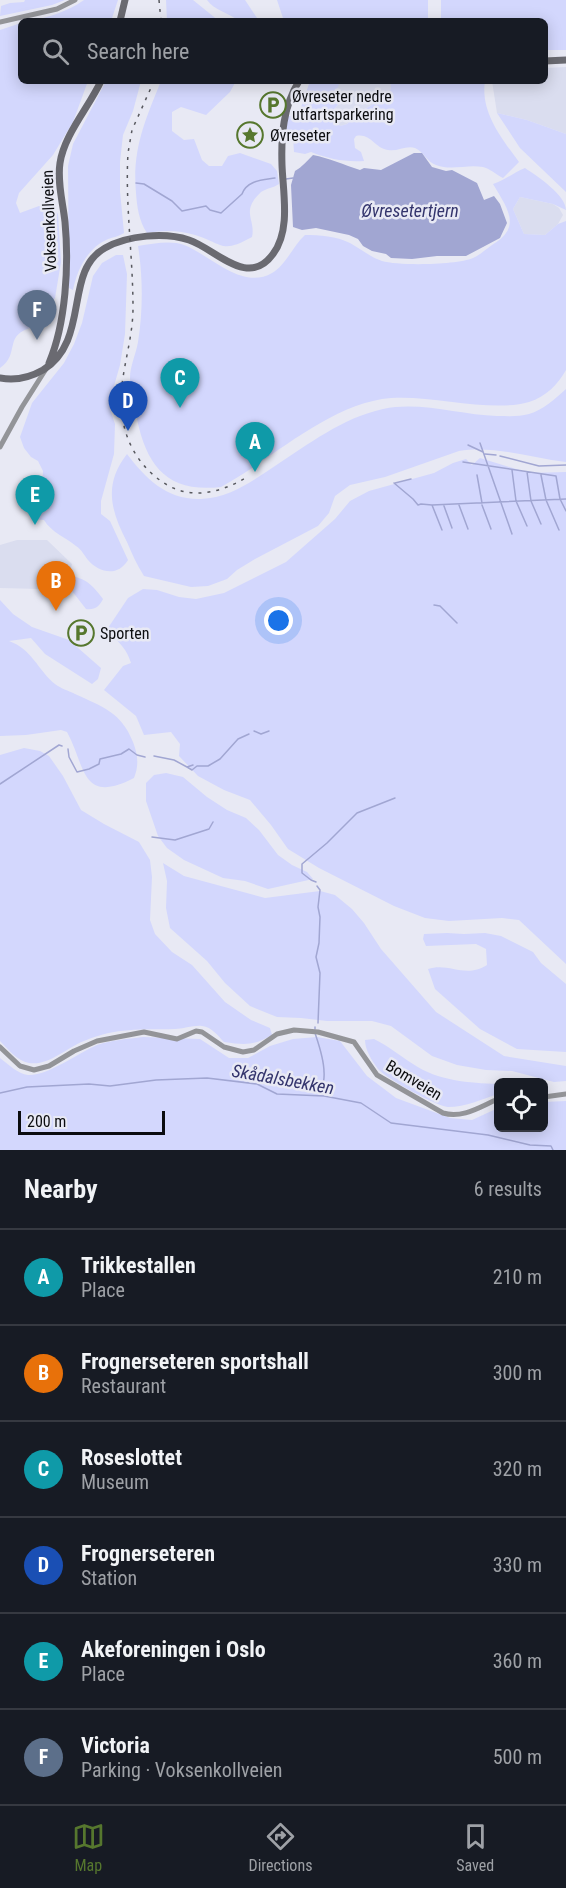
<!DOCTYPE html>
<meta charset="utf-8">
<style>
body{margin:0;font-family:"Roboto Condensed",sans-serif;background:#20242c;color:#f1f3f6}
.controls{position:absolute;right:18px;bottom:18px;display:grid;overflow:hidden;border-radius:9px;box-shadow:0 3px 15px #0003}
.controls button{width:54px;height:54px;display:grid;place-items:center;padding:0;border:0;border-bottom:2px solid #363941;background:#171b24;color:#f1f3f6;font:30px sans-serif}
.scale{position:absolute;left:18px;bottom:15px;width:147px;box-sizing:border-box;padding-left:6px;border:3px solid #0b0c0f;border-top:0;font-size:16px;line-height:21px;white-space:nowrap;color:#0b0c0f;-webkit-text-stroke:4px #e8e9f4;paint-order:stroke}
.you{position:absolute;left:279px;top:621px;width:21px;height:21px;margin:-15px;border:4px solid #fff;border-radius:50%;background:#1a73e8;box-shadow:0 0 0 9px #1a73e833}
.badge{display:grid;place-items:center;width:39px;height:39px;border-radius:50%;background:#56772e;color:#fff;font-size:20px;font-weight:700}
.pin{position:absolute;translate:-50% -50px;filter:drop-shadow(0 2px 3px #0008)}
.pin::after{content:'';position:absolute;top:32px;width:21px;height:18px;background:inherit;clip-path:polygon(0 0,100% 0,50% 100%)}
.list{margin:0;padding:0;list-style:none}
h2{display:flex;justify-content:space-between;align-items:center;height:78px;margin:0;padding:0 24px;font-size:26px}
h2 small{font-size:20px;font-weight:400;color:#9ea1a6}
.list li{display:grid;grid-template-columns:39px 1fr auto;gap:18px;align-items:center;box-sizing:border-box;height:96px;padding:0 24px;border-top:2px solid #363941}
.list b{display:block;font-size:22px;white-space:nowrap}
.list p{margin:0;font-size:20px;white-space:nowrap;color:#9ea1a6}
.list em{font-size:20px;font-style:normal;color:#9ea1a6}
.icon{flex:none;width:33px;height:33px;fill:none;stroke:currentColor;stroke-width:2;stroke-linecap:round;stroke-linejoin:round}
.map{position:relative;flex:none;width:566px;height:1150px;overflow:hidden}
.search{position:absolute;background:#171b24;box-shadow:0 3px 15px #0003;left:18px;right:18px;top:18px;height:66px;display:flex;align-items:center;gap:15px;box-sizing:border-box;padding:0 21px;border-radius:9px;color:#9ea1a6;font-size:22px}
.sheet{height:654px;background:#171b24}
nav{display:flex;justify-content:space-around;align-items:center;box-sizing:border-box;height:84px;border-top:2px solid #363941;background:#171b24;font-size:16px;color:#9ea1a6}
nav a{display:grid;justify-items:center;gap:3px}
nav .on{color:#56772e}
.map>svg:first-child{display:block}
.built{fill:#daddef}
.green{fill:#d3d7fd}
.water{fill:#a1a6d2}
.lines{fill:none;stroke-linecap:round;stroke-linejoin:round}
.stream{stroke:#a1a6d2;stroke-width:1.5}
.street{stroke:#939498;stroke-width:5}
.secondary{stroke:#6a6a71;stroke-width:7}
.rail{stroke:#57585e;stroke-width:1.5;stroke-dasharray:3 6;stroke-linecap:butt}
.labels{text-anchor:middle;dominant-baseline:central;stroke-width:5;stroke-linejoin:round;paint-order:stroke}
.poi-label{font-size:16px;fill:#0b0c0f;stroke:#e8e9f4;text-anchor:start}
.street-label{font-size:16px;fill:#0b0c0f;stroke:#e8e9f4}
.water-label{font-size:18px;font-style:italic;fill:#33346c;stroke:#e8e9f4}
</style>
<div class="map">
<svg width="566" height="1150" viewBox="0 0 566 1150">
<rect width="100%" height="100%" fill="#e8e9f4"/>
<path class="built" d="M566,67V134L527,120L497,113L492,81H545V68Z
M339,81H390L391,87L389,95L363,110L347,124L340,126L334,116V109L339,104L337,90Z
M520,197L553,204L559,208L563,215L558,224L545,235L524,234L513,209Z
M17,540H47L72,564L70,571L60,578L48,579L41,589L0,588V545Z"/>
<path class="green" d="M25,0H65L52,5L0,16L1,6L10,3L24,2Z
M84,0H118L111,21H30C49,17 67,12 84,0Z
M166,0H193L219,21H167Z
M207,0H245L259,21H239C229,13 214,10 207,0Z
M277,0H428V21H288L283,18Z
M441,0H566V50H545V21H441Z
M21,23V81H88L73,122L53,155L19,193L16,203L20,213L39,206H51L58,214L61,262L55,298L34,327C2,334 21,354 0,368V30Z
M106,81H141L133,111L123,135L120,162V191L124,233C118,237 112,237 106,240C87,249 77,270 73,290L69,288L68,166L73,144Z
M161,81H236L230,92L206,115L181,107L172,112V131L184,140L194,139L202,160L209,166H222L228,156L240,153L271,164L277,171L279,184C273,188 267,188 261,192C240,212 256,219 252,237C221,254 224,244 195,235C179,230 163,230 147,233C139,221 137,207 136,193C132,149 145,121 161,81Z
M310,81H340L337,90L339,104L334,109V116L340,126L347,124L363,110L389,95L391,87L390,81H485C480,112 502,139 519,162L503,178C497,175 489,168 483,167C467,164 452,171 436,165C427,162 424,152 415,148C406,145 397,152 388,150C374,148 371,133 356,136L354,139L355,148L361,152L364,161C344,162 329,159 311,152L305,154L294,152L293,137L286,128L288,116H298Z
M497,113L527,120L566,134V192L520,148Z
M525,168C537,176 566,195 566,210L553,204L520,197L513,209L524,234L545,235L558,224L566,221V370C558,384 546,397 529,402C491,413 434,395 391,398C330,403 274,458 221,487C168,493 147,467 137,419C134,406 130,391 130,378C130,366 136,354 138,342C143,311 143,277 138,246C153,244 170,240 184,245C209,254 242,291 272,273C285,266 293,246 305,235C320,235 336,236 350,243C361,249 370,257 382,261C399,266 457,265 473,258C480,255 486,249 492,245C523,227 507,208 493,184C505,180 513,173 525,168Z
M116,255H123L127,274L125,334L120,365L112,393L110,409L115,424L114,454L101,501V514L110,521L128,560C118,577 99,573 88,560C84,555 82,550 76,546C65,537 51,532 44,520L31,519L34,511L47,505L42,486L43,471L38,461L31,457L24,448L20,437L32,403L64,363L74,344L82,323L93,276L102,263Z
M566,389V462C531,458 494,445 459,451L385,477L350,485L335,496L329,513L318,526L255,559L237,570L227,579L208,586L191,587L144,576C137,565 132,554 127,542C111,511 103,485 127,454C146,479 167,500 201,499C230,498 252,481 275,466C309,444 342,418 383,409C420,401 460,415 497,416C507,416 519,417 529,414C543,410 555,399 566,389Z
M480,458L529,473L566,472V964L519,920L502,918L449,921L425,918L394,906L319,868L288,849L271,825L250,800L224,790L198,776L179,756L180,744L171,732L144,735L136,716L104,690L123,666L131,663C126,646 117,643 108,628L128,598L143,589L157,590L179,597L196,599L224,593L286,562L335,519L350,501L369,491L434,473L453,463L466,459L472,465Z
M73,576C88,580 94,587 103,599C99,607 95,610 86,609L72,591L56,586L54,583Z
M0,600L13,614L32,627L69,640L101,668L98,679L92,684L45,654L31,638L9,641C32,649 37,669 55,684C60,688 69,691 75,694C103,707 121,712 133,742C138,755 139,766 134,778C81,805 86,767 67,732L61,730L26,735L0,736Z
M24,748L40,751L49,756L63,776L81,810L104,824L139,842L150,860L152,877L150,920L155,934L172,952L192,965L225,1002L251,1020L270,1028L272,1035C253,1046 245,1045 224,1042C218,1036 212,1027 202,1026C194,1025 183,1029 175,1029C139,1030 118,1027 84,1041C66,1048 49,1066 29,1063C17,1061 8,1049 0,1041V755Z
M166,773L183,777L207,797L227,810L246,818L259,830L278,855L292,865L307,872L313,879L268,889L245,881L223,878L184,860L167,848L158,836L146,801V783L154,775Z
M163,863L184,876L265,898L320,891L335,895L352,909L364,923L381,949L436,1012L504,1056L566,1066V1081L554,1082L512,1071L486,1070L457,1065L432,1056L391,1026L372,1021H327L301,1018L277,1017L250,1006L225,983L207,961L170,928L166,908L167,881Z
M447,933L464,934L485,933L501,936L533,952L541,963L566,984V1052L517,1049L480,1029L435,989L428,969C449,962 465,979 487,965L486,949L476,944L426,946L423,939L424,934Z
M143,1037L200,1039L229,1058H248L270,1046L293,1039L317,1037L340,1041L367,1076L396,1098L450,1118L472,1120L498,1108V1128H544V1102L566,1101V1150H0V1058C8,1064 18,1074 28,1075C48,1076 78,1053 97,1045C112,1040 127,1039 143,1037Z
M374,1039C388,1046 399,1055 413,1064C438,1081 469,1083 498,1084V1094C482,1099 466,1107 448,1107C436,1106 387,1079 378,1069C372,1061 365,1050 365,1040Z"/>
<path class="water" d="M414,153H422L432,167L446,171L452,170L477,183L484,200L494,196L500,204L507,223L500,238L466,256H437L412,259L391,258L386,254L372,251L363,246L358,239L349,235L316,228L302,230L293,227L291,185L295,171C302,167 307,161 313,155C329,158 344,165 360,170L364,168L381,170Z"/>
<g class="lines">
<path class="stream" d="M286,179L293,178
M136,183L144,184L172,201L182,211L206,206L210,210L221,213L242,194C247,180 263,180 275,178
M480,443L512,534
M468,445L483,452
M485,454L496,455
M500,456L539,466L566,465
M463,462L556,476L560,499L566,511
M512,470L516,501L527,526
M527,472L531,501L541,524
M477,475L482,503
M541,475L546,500L559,530
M394,483L413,499L418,505L421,504L432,505L566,499
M395,483L411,479
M432,505L442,530
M459,505L468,529
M482,505L491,529
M444,506L452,528
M434,605L440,606L457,623
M254,731L261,734L269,731
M68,749L69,757L77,772L89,769L99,764L100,759L121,754L129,749L137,755L145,757
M154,756L174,760L187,767L193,765
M187,767L192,770L197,766H208L220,759L238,739L249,734
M0,784L59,745L62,746
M152,837L175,840L209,829L213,822
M316,882L311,880L302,873V864L327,843L357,813L395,798
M317,886L320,890L318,907L320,917L319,943L316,957L320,973L318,1023
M315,1029V1027
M315,1033C319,1045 324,1059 324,1072C325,1081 321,1086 324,1096
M0,1093L27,1087L89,1084L110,1086L156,1080L207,1078L257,1084L277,1094L324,1096L361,1103L391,1123L488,1135L530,1145L551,1146L553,1150"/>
<path class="street" d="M0,22L57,9L75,0
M0,447L22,407L46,369
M0,1047L20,1066L34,1070L49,1066L74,1051L97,1041L144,1032L177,1039L196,1031L202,1032L224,1047L243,1052L254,1050L277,1034L294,1030L318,1032L354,1042L377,1075L443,1113C463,1119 481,1106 498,1099
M544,1097L566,1094"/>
<path class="secondary" d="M120,21L125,0
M545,61L566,60
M49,363C66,323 69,265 65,222C63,203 57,182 60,163C64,135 89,107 101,81
M0,378C16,381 29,378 43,370C91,340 63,271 105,248C128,235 165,232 189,240C216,249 248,289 273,254C291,230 283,193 282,165C281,136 283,107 299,81"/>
<path class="rail" d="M159,0L161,21
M154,81L132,130L128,153C125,204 133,256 133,308C133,334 125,359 122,385C117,426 132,465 169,486C195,500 224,491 247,477"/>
</g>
<defs>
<g id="parking-ring" transform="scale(1.35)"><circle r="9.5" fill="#e8e9f4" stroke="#56772e" stroke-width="1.5"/><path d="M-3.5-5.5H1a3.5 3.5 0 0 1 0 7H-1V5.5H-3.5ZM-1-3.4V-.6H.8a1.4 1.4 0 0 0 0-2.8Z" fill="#56772e"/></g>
<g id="sight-ring" transform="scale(1.35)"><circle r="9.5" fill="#e8e9f4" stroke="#56772e" stroke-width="1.5"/><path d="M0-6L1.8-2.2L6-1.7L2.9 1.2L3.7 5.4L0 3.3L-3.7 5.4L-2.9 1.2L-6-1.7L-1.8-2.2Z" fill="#56772e"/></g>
</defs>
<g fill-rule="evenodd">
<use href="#parking-ring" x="273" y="105"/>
<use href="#sight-ring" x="250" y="135"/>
<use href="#parking-ring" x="81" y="633"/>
</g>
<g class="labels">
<g class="poi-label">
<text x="292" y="96">Øvreseter nedre<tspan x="292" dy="18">utfartsparkering</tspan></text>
<text x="270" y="135">Øvreseter</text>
<text x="100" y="633">Sporten</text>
</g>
<g class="street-label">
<text transform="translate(49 221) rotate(-92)">Voksenkollveien</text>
<text transform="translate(414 1080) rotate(31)">Bomveien</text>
</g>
<g class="water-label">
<text x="410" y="210">Øvresetertjern</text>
<text transform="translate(283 1079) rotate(10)">Skådalsbekken</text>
</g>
</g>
</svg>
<div class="controls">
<button><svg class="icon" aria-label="locate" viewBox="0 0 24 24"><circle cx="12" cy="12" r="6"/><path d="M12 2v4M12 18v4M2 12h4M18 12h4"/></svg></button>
</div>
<div class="scale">200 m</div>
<div class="you"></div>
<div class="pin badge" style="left:255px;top:472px;background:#0f9aa8">A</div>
<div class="pin badge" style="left:56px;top:611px;background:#e8710a">B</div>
<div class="pin badge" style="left:180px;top:408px;background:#0f9aa8">C</div>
<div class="pin badge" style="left:128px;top:431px;background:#1a4fb4">D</div>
<div class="pin badge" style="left:35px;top:525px;background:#0f9aa8">E</div>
<div class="pin badge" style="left:37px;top:340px;background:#5c6f8a">F</div>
<div class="search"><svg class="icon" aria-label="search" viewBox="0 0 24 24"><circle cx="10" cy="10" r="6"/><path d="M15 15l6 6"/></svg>Search here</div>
</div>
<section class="sheet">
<h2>Nearby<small>6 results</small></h2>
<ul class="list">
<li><span class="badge" style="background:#0f9aa8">A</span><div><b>Trikkestallen</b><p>Place</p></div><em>210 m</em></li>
<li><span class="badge" style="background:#e8710a">B</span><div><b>Frognerseteren sportshall</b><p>Restaurant</p></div><em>300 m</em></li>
<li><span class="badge" style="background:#0f9aa8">C</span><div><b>Roseslottet</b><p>Museum</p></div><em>320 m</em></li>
<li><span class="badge" style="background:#1a4fb4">D</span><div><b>Frognerseteren</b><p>Station</p></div><em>330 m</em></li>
<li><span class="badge" style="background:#0f9aa8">E</span><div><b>Akeforeningen i Oslo</b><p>Place</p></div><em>360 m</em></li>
<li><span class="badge" style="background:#5c6f8a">F</span><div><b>Victoria</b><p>Parking · Voksenkollveien</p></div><em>500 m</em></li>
</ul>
</section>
<nav>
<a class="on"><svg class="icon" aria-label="map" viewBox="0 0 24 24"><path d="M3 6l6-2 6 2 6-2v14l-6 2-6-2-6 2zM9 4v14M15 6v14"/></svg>Map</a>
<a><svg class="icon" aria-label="directions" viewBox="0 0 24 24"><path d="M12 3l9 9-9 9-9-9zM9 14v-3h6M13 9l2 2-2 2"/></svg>Directions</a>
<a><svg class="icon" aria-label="saved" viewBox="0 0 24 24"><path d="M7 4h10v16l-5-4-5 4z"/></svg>Saved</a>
</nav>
